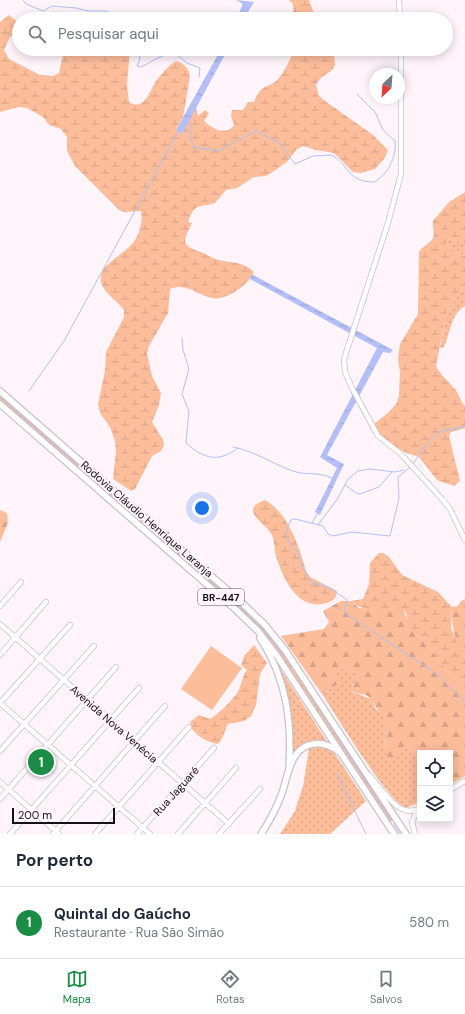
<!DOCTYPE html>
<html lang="pt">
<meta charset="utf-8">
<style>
body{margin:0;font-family:"DM Sans",sans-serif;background:#f2f2f3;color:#1f2937}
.controls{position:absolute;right:12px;bottom:12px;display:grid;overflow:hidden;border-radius:0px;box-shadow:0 2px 10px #0003}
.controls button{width:36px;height:36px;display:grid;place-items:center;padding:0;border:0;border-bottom:1px solid #e0e1e3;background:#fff;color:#1f2937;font:20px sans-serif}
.compass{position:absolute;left:369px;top:68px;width:36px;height:36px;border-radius:50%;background:#fff;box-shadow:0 2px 10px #0003;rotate:205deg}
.scale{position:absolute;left:12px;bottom:10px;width:103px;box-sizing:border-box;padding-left:4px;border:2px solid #151113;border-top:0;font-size:11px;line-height:14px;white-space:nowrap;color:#151113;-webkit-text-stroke:3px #fef4fa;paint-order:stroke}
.you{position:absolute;left:202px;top:508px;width:14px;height:14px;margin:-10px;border:3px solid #fff;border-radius:50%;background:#1a73e8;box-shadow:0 0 0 6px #1a73e833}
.badge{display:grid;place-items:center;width:26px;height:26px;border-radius:50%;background:#1b8c45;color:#fff;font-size:13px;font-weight:700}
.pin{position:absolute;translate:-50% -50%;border:2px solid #fff;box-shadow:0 1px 4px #0006}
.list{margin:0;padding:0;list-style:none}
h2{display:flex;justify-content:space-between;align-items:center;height:52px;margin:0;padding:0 16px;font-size:17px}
h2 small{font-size:13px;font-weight:400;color:#747a83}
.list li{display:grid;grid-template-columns:26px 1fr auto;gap:12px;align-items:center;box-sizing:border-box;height:72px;padding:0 16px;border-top:1px solid #e0e1e3}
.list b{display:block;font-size:15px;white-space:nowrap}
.list p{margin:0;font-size:13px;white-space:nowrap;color:#747a83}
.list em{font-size:13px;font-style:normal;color:#747a83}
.icon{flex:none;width:22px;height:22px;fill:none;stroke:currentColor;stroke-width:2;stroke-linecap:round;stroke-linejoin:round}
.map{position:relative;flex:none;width:465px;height:834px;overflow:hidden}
.search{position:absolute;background:#fff;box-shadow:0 2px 10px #0003;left:12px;right:12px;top:12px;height:44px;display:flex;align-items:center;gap:10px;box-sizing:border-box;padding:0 14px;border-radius:22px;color:#747a83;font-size:15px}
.sheet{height:124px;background:#fff}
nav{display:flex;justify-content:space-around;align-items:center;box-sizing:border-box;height:56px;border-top:1px solid #e0e1e3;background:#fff;font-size:11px;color:#747a83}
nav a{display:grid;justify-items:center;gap:2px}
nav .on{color:#1b8c45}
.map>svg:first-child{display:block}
.grass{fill:url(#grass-dots)}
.forest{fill:url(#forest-firs)}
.wetland{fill:url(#wetland-marsh)}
.park{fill:#fcbd9b}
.water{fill:url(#water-ripples)}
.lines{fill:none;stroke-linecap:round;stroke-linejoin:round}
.stream{stroke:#b3bff6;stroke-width:1}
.minor-casing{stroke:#cbc0c7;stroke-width:6}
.major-casing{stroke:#cbc0c7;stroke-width:8}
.minor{stroke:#fff;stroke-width:4.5}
.major{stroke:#fff;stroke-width:5.5}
.labels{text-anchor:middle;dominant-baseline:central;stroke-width:4;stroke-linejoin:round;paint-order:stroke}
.shield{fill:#fef4fa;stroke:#5b5558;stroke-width:1}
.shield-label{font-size:10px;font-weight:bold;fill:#151113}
.street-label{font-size:11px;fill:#151113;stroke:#fef4fa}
</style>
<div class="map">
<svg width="465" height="834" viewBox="0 0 465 834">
<defs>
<pattern id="grass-dots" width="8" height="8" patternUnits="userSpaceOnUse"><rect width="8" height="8" fill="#fcbd9b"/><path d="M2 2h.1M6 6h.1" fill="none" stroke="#d7a185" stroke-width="1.8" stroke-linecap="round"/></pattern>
<pattern id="forest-firs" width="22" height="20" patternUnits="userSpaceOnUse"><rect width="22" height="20" fill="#fcbd9b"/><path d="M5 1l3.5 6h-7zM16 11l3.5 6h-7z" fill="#d7a185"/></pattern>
<pattern id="wetland-marsh" width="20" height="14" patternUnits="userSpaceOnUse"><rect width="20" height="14" fill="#fcbd9b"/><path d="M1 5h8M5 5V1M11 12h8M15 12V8" fill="none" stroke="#d7a185"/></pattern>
<pattern id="water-ripples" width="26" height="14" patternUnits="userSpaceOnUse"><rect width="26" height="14" fill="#b3bff6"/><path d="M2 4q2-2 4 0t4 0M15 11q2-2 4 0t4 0" fill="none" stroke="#99a3d2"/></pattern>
</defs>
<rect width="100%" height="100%" fill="#fef4fa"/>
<path class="grass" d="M448,239L465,243V256L450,248L446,243Z
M465,285V306C450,315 451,332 444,347L440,348L446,315L451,305Z
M0,393L85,468L81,472L0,401Z
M86,469L248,611L277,642L394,819L389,823L273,646L83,473Z
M276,665L277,664L328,743L317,742L292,757C294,724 290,696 276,665Z
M342,669C349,669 353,671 358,676L357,680L352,686L353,692L371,699L376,709L384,717L387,725L385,747L406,746L420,755V802L406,808C389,804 335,713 322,694L340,683L330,672Z
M318,747L333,751L366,801L330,834H280L295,811L303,786L309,749Z"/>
<path class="forest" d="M0,510L7,513L8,523L0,542Z
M465,599V659C455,642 451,626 452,607L458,606L461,601Z
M341,601H351L359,608L371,609L399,606C409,616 409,631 422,639L459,685L465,686V776L450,785V753H420V755L406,746L396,760L389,761L385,751L387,725C386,721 370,698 368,696C362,693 356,695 351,689L358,676C350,667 341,669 331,672L340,683L322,694L281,636L324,629L329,622L323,611Z"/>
<path class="wetland" d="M289,0H309L316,19H294L293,4Z
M9,15L19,23V33L10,37L4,50L9,59L40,75L53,76L59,73L64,49H130L127,85L129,102C144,112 150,91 156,81C162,73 168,66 176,61C184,64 188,67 190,76L183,117L176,129L182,134L196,107L198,116L205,110L209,113L204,121C212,128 226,137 234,125L231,116L232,110H243L248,102H254C262,82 268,90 279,78C285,71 291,58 294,49H331C343,75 325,68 316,85L319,96L325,101L373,135L388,150L384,159L375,169L360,173L353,172L334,153L316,150L303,146L296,150L287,162L271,173L266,176L254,177L237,188L226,190L215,203C199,208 195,202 188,222L192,223C183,242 180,245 201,252C206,254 210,257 215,259C227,263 243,261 253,271V275L248,278L250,279C242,288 225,301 212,298C197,295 187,282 170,289L168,313L149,346L147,354L152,376L161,393L159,405L152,422L163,440L164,446L161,451L152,456L135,489L131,491L113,479L116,451L115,441L110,427L100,413L98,404L105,371L106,352L124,317V310C118,302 108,296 103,287C92,267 120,258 131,245C139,237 143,223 141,211L124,212L119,210L75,166L67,151V137L61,129L49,125L43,117L27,108L19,107L0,112V22Z
M465,192V243L448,239L446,243L450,248L465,256V285L451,305L446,315L436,366C441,376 448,381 455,389C459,394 460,401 465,406V428L451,432L449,436L460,481L454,486L437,480L419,457L404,452L387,441L374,427L375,423L389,412L396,404L399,396L400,373L398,359L400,344L418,314L419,252C422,246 430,244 433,238C435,233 432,227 433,221L449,202Z
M265,500C288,513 299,546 306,571L310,577L337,591C337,596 334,600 329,602C299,614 283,579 276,556C274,549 275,542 272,535C266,523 237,510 265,500Z
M379,553H383L389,557L402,575L438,592L452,607L451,628L465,659V686L459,685L422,639L410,630L406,613L399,607C382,610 364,613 351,601L363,599L369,584L370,563Z
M254,645L267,663L260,674L256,705L251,716L244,721L228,724C224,731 224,738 218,744C208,743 195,735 190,726L191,721L199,715L210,719C219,713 231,702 237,693C242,686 241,678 247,670L241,665L244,656Z"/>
<path class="park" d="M211,646L242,668L212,710L181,689Z"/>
<path class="water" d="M236,0L254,2L244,19H236L243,4Z
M221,49H228L182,134L176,130Z
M253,275L393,350L390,353L383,352L327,455L344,464L320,515L315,512L337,468L320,457L377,348L248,278Z"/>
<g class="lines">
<path class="stream" d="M23,0L26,4L43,11L52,6L76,8L88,11H107L118,19
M138,49L140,59L137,66L141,67L162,56L175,53L187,63L200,68L199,77
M187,122L191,125L190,139L194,147L218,151L256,131L279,143L295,164L313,156L331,155C349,163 346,182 374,182C388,175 397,156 395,141L383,130L375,112L357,94
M182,338L183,350L189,369L182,394L189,411L186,443C204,459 218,463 238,448
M29,391L64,341L179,130
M0,397L81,468
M233,447C255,451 272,464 293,471C306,476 317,471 332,478
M413,464L426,445L441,431L465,427
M409,468L398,477L399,498L390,536L352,532L333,536L328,534L323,526L295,519L291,520L287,528V538L299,555L302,567L312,583L328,587L347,600L344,610L346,614L438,675L465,703
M86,473L232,600L267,634L287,660L391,820
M345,485L356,493L360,494L379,487L392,472
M312,523L318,513
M318,525L338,498L348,479L358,471L370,469L395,472L404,470
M337,774L366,834
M394,824L400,834"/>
<g class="minor-casing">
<path id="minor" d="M399,0L400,19
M401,49V174L388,223L344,359L345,372L352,388L378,436L401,454L442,499L450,509L465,540
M0,606L21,582
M0,624L229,824
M0,655L46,602
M0,703L150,834
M0,703L70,625
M0,751L94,646
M370,776C383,790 399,820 420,808
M0,782L59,834
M450,790L465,781
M0,799L116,667
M10,834L139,688
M53,834L165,706
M95,834L189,727
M137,834L214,748
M178,834L236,768
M219,834L260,789
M415,834L412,822L417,811"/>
</g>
<g class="major-casing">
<path id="major" d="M0,391L241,602L265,625L285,650L406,834
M0,404L235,609L258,631L277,656L394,834
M260,638C287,679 292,722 289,769
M261,834C269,822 276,809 281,796C288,778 289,748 313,744C323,742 331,746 339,752"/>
</g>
<use href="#minor" class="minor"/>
<use href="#major" class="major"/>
</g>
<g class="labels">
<rect class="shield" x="198" y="589" width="46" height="16" rx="3"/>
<g class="shield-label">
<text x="221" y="597">BR-447</text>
</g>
<g class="street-label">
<text transform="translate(147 519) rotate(41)">Rodovia Cláudio Henrique Laranja</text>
<text transform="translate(114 724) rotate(41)">Avenida Nova Venécia</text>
<text transform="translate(176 791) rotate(-48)">Rua Jaguaré</text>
</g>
</g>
</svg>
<div class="controls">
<button><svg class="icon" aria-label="locate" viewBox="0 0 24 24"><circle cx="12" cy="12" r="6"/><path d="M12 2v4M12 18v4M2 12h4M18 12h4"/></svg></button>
<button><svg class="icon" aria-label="layers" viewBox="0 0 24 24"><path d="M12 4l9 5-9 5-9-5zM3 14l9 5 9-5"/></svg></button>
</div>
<svg class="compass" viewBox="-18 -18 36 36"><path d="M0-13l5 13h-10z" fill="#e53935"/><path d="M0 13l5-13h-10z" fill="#747a83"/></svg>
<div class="scale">200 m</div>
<div class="you"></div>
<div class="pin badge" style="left:41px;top:762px">1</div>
<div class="search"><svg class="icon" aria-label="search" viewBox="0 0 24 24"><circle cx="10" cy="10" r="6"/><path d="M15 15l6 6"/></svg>Pesquisar aqui</div>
</div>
<section class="sheet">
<h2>Por perto<small></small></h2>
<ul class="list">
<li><span class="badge">1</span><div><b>Quintal do Gaúcho</b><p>Restaurante · Rua São Simão</p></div><em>580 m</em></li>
</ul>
</section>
<nav>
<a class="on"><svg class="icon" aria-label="map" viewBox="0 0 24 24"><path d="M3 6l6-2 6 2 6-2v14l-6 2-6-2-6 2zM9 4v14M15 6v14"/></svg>Mapa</a>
<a><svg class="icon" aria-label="directions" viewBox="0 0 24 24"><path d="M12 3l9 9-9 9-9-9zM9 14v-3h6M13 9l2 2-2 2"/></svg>Rotas</a>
<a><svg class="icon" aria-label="saved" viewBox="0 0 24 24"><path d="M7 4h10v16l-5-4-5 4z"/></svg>Salvos</a>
</nav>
